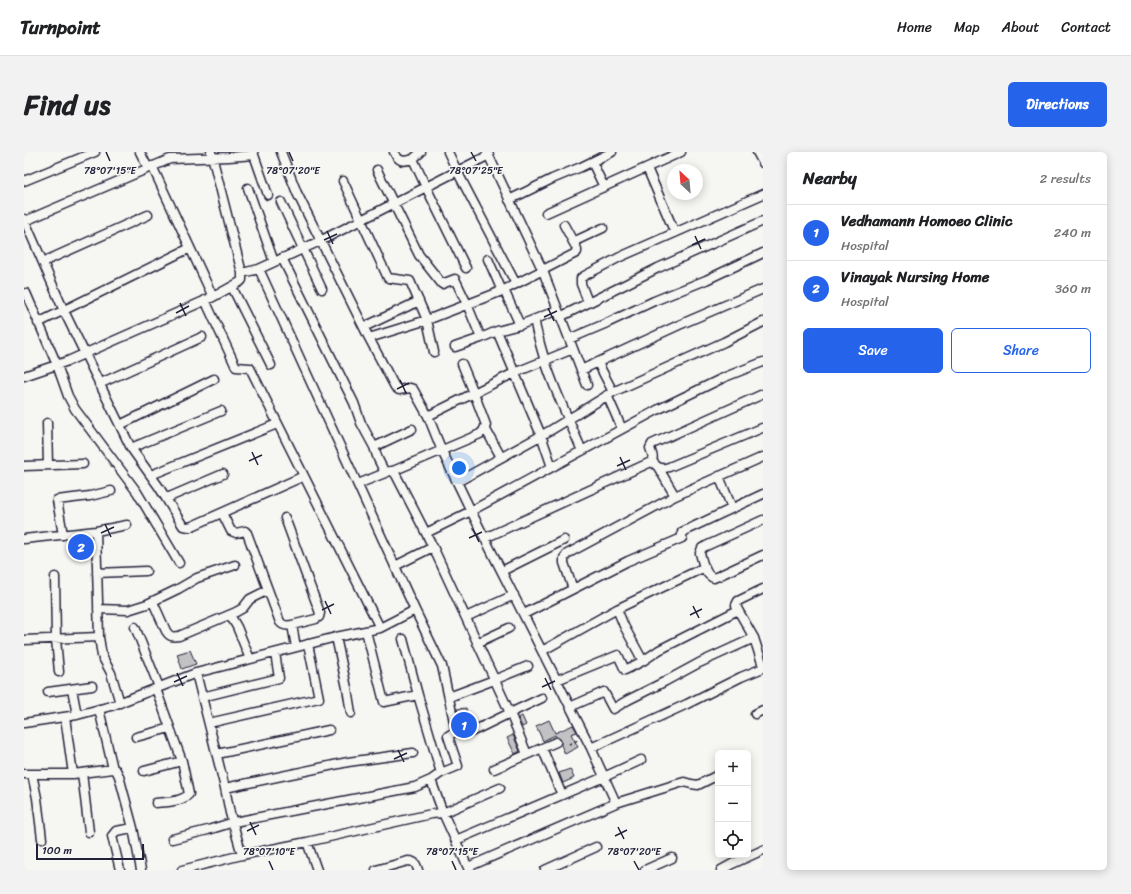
<!DOCTYPE html>
<meta charset="utf-8">
<style>
body{margin:0;font-family:Sriracha,sans-serif;background:#f2f2f2;color:#202124}
.controls{position:absolute;right:12px;bottom:12px;display:grid;overflow:hidden;border-radius:6px;box-shadow:0 2px 10px #0003}
.controls button{width:36px;height:36px;display:grid;place-items:center;padding:0;border:0;border-bottom:1px solid #e0e0e0;background:#fff;color:#202124;font:20px sans-serif}
.compass{position:absolute;left:643px;top:12px;width:36px;height:36px;border-radius:50%;background:#fff;box-shadow:0 2px 10px #0003;rotate:334deg}
.scale{position:absolute;left:12px;bottom:10px;width:108px;box-sizing:border-box;padding-left:4px;border:2px solid #22223b;border-top:0;font-size:11px;line-height:14px;white-space:nowrap;color:#22223b;-webkit-text-stroke:3px #f6f6f2;paint-order:stroke}
.you{position:absolute;left:435px;top:316px;width:14px;height:14px;margin:-10px;border:3px solid #fff;border-radius:50%;background:#1a73e8;box-shadow:0 0 0 6px #1a73e833}
.badge{display:grid;place-items:center;width:26px;height:26px;border-radius:50%;background:#2563eb;color:#fff;font-size:13px;font-weight:700}
.pin{position:absolute;translate:-50% -50%;border:2px solid #fff;box-shadow:0 1px 4px #0006}
.list{margin:0;padding:0;list-style:none}
h2{display:flex;justify-content:space-between;align-items:center;height:52px;margin:0;padding:0 16px;font-size:17px}
h2 small{font-size:13px;font-weight:400;color:#757577}
.list li{display:grid;grid-template-columns:26px 1fr auto;gap:12px;align-items:center;box-sizing:border-box;height:56px;padding:0 16px;border-top:1px solid #e0e0e0}
.list b{display:block;font-size:15px;white-space:nowrap}
.list p{margin:0;font-size:13px;white-space:nowrap;color:#757577}
.list em{font-size:13px;font-style:normal;color:#757577}
.actions{display:flex;gap:8px;padding:12px 16px}
.actions a{flex:1;padding:9px 0;border:1px solid #2563eb;border-radius:6px;text-align:center;font-size:14px;color:#2563eb}
.actions .main{background:#2563eb;color:#fff}
.icon{flex:none;width:22px;height:22px;fill:none;stroke:currentColor;stroke-width:2;stroke-linecap:round;stroke-linejoin:round}
.map{position:relative;flex:none;width:739px;height:718px;overflow:hidden;border-radius:6px}
header{display:flex;align-items:center;gap:24px;box-sizing:border-box;height:56px;padding:0 20px;background:#fff;border-bottom:1px solid #e0e0e0}
header strong{font-size:19px}
nav{display:flex;gap:22px;margin-inline-start:auto;font-size:14px}
.intro{display:flex;align-items:center;justify-content:space-between;box-sizing:border-box;height:96px;padding:0 24px}
h1{margin:0;font-size:28px}
.button{padding:10px 18px;border-radius:6px;background:#2563eb;color:#fff;font-size:14px;font-weight:700}
main{display:flex;gap:24px;padding:0 24px}
aside{flex:1;background:#fff;border-radius:6px;box-shadow:0 2px 10px #0003}
.map>svg:first-child{display:block}
.building{fill:#c2c2c4;stroke:#22223b}
.lines{fill:none;stroke-linecap:round;stroke-linejoin:round}
.minor-casing{stroke:#22223b;stroke-width:11}
.path{stroke:#22223b;stroke-width:1.5;stroke-dasharray:3 3;stroke-linecap:butt}
.minor{stroke:#f6f6f2;stroke-width:8}
.ticks{fill:none;stroke:#22223b;stroke-width:1.5}
.ticks-label{font-size:10px;text-anchor:middle;fill:#22223b;stroke:#f6f6f2;stroke-width:3.5;stroke-linejoin:round;paint-order:stroke}
</style>
<header>
<strong>Turnpoint</strong>
<nav><a>Home</a><a>Map</a><a>About</a><a>Contact</a></nav>
</header>
<div class="intro"><h1>Find us</h1><a class="button">Directions</a></div>
<main>
<div class="map">
<svg width="739" height="718" viewBox="0 0 739 718">
<rect width="100%" height="100%" fill="#f6f6f2"/>
<filter id="ink" filterUnits="userSpaceOnUse"><feTurbulence type="fractalNoise" baseFrequency=".025" numOctaves="2"/><feDisplacementMap in="SourceGraphic" scale="8" xChannelSelector="R" yChannelSelector="G"/><feConvolveMatrix kernelMatrix="1 2 1 2 8 2 1 2 1" color-interpolation-filters="sRGB"/></filter>
<g filter="url(#ink)">
<path class="building" d="M60,386L62,399L51,401L49,388Z
M166,498L172,512L158,517L153,502Z
M442,556L446,574L443,577L442,580L437,581V578L433,557Z
M498,564L502,573L498,575L494,566Z
M525,568L531,581L549,573L553,580L547,582L554,595L541,602L537,593V588L532,585L531,583L519,589L512,574Z
M489,583L496,599L491,602L483,586Z
M546,617L550,626L539,631L535,621Z"/>
<g class="lines">
<g class="minor-casing">
<path id="minor" d="M116,0L124,16
M257,0L273,41L345,186L371,235L375,238L386,236L389,237L404,264L418,299L447,359L567,596L592,651L444,715
M370,0C375,10 379,10 389,7L402,35L442,116
M424,0L433,19L492,132
M463,0L519,119L563,233
M733,0L739,11
M230,3L244,43
M389,7L397,0
M568,10L580,35
M128,14L189,145
M623,16L651,81
M353,18L395,103L418,132L431,127L443,152L457,186L473,179
M0,29L71,0
M319,29L364,126L386,129L403,168L410,200
M224,36L250,110
M485,48L528,27L557,15L588,0
M257,50L298,137
M522,61L657,0
M0,67L40,159L107,296L135,335L159,374L166,375L280,324
M1,69L146,7L205,5L230,3L229,0
M549,90L579,76
M258,106L330,251L337,271L350,295L354,307L361,321
M464,107L478,139
M19,110L124,63
M218,121L235,117L296,89L465,3
M208,135L247,213
M480,138L496,173L473,179L517,283L528,315
M2,141L33,213L44,244L51,257L113,340L155,411
M181,148L212,215L226,216L356,476
M564,150L557,132V126L560,124L596,105L739,42
M536,165L634,116L739,69
M511,168C511,178 514,182 516,192C526,229 543,263 558,299
M14,171L166,96
M496,173L534,158
M340,175L395,149
M345,186L403,168L478,139L552,101L553,100V97L540,73
M545,187L583,171L630,149L682,128L739,101
M431,195L457,186
M574,211L589,240
M557,218L655,173L739,137
M0,224L44,209L189,145L216,130L218,128V121L187,0
M75,232L178,185
M583,243L598,277
M404,264L490,221L549,197
M23,271L24,313
M96,273L190,227
M461,276L477,305
M350,295L388,277
M107,296L197,259
M628,309C633,315 636,318 645,315L738,276
M0,314L59,312
M634,315L651,344
M369,319L456,282L459,279L462,273L450,241L438,212
M127,323L253,272
M695,324L708,356
M433,330L527,278L589,240L700,190L739,170
M334,332L366,319H369L372,323L409,395L486,561L447,580
M143,346L199,322
M198,361L207,379L212,381L221,379L223,381L256,470C259,474 263,474 268,473L272,495
M261,366L296,461L295,465L292,467L268,473
M739,368L682,394L678,396L676,401C678,409 681,424 690,426L739,403
M402,381L447,359L635,257L701,225L739,210
M39,383L33,348L66,344L87,339
M461,386L627,310C631,306 627,300 626,296L628,292L739,242
M0,387L72,379L103,373
M371,414L409,395
M478,419L540,388
M73,421L122,419
M31,425L32,487L35,520
M549,437L540,411V406L543,402L651,344L739,305
M739,437L714,449L712,453L714,458L730,486L739,514
M129,450L142,479C146,485 148,485 155,484L212,460L219,456L226,447L244,438
M74,457L104,458L123,452L154,437L173,426L211,413
M593,457L600,474L619,509L635,498L714,458
M500,462L604,409L658,386V380L739,342
M206,463L213,475L226,507
M442,465L490,443
M111,475L135,535
M342,479L360,550L394,543L417,621
M75,485L78,504L87,521L96,551
M312,485L323,536L327,561
M379,487L394,543
M0,488L75,485L72,379
M453,491L485,476
M518,499L593,457L681,415
M172,521L201,636L206,661L218,703
M533,528L594,503L601,518L619,509
M48,537L53,563
M132,537L158,609L165,642C158,650 142,650 132,651
M24,540L68,534
M178,545L255,526L251,501
M425,545L470,528L504,514
M546,555L580,540L589,557L604,548L640,530L675,511L730,486
M75,557L89,617
M731,562L739,558
M41,565L49,622
M0,571L53,563L87,554L172,521L312,485L356,476L391,458
M185,571L295,546L284,492
M112,585L146,576
M518,596L532,590
M567,596L663,552L717,525L739,516
M193,602L305,578
M503,602L486,561L518,546
M470,617L518,596L538,643
M120,619L158,609
M58,621L65,680
M0,622H49L89,617L92,618L95,624L109,676L117,718
M8,622L13,646L18,687
M407,628L419,661L445,718
M201,636L324,610L389,601
M592,651L653,632L660,630L667,632L674,633L694,623
M148,687L184,678L210,670L391,635L407,628L417,621L434,614L424,584L432,579L418,514L391,458L235,117
M432,688L580,625L617,608
M283,690L293,718
M96,718L88,684L92,679L109,676
M158,718L218,703L283,690L407,662L419,661L476,636
M352,718L384,709C391,709 392,712 394,718
M521,718L572,695
M621,718L648,706
M697,718L708,712L739,698"/>
</g>
<path class="path" d="M545,592L554,588"/>
<use href="#minor" class="minor"/>
</g>
</g>
<path class="ticks" d="M82,0L86,9M265,0L269,9M447,0L452,9M303,79L309,92M671,84L677,97M300,88L313,82M668,93L681,87M156,151L162,164M524,156L530,169M152,161L165,154M520,165L533,159M376,228L382,241M373,237L385,231M228,300L234,313M596,305L602,318M225,309L238,303M593,314L606,308M81,372L87,385M449,377L455,390M77,381L90,375M445,386L458,380M301,449L307,462M669,454L675,466M298,458L310,452M666,463L678,457M153,521L159,534M521,526L527,538M150,530L163,524M518,535L531,529M374,598L380,610M370,607L383,601M226,670L232,683M594,675L600,687M223,679L235,673M591,684L603,678M245,709L249,718M428,709L432,718M610,709L615,718"/>
<g class="ticks-label">
<text x="86" y="22">78°07'15"E</text>
<text x="269" y="22">78°07'20"E</text>
<text x="452" y="22">78°07'25"E</text>
<text x="245" y="703">78°07'10"E</text>
<text x="428" y="703">78°07'15"E</text>
<text x="610" y="703">78°07'20"E</text>
</g>
</svg>
<div class="controls">
<button>+</button>
<button>−</button>
<button><svg class="icon" aria-label="locate" viewBox="0 0 24 24"><circle cx="12" cy="12" r="6"/><path d="M12 2v4M12 18v4M2 12h4M18 12h4"/></svg></button>
</div>
<svg class="compass" viewBox="-18 -18 36 36"><path d="M0-13l5 13h-10z" fill="#e53935"/><path d="M0 13l5-13h-10z" fill="#757577"/></svg>
<div class="scale">100 m</div>
<div class="you"></div>
<div class="pin badge" style="left:440px;top:573px">1</div>
<div class="pin badge" style="left:57px;top:395px">2</div>
</div>
<aside>
<h2>Nearby<small>2 results</small></h2>
<ul class="list">
<li><span class="badge">1</span><div><b>Vedhamann Homoeo Clinic</b><p>Hospital</p></div><em>240 m</em></li>
<li><span class="badge">2</span><div><b>Vinayak Nursing Home</b><p>Hospital</p></div><em>360 m</em></li>
</ul>
<div class="actions"><a class="main">Save</a><a>Share</a></div>
</aside>
</main>
